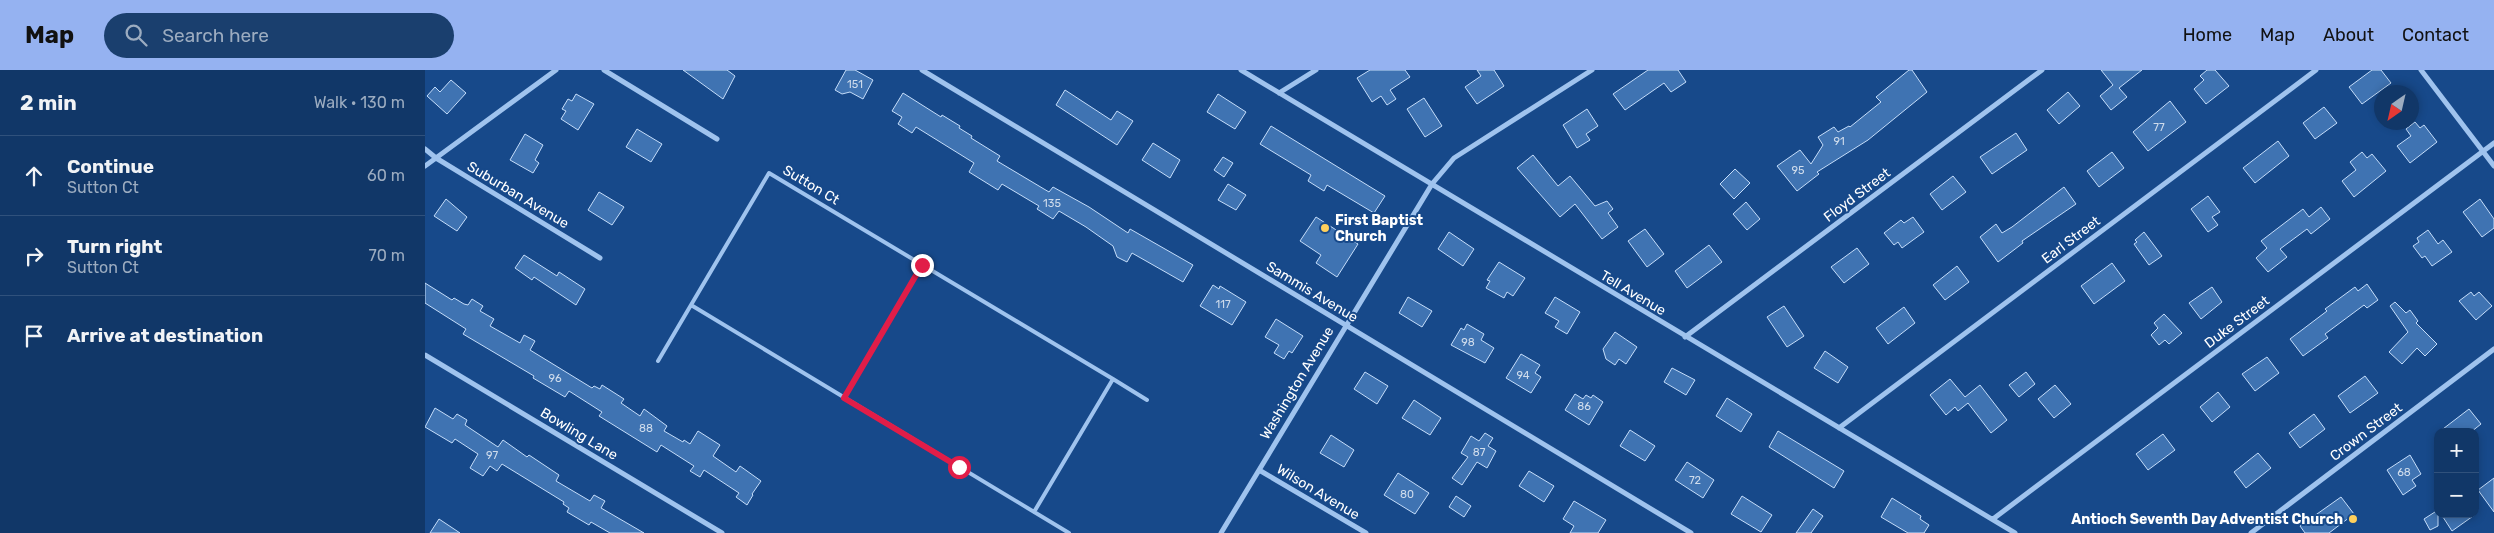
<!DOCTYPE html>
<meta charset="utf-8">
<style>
body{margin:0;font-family:Rubik,sans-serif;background:#1a3f6e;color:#f1f3f6}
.controls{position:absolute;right:15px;bottom:15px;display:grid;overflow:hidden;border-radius:10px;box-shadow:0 2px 8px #0003}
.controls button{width:45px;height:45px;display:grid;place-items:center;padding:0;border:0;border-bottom:1px solid #30517c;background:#113768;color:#f1f3f6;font:25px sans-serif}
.compass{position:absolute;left:1949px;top:15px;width:45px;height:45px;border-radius:50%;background:#113768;box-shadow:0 2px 8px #0003;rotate:214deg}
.stop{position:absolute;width:15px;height:15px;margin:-11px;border:4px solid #e11d48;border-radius:50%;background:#fff}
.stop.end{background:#e11d48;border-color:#fff;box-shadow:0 1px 5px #0008}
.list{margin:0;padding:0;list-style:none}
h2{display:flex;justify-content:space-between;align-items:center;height:65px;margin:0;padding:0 20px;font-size:21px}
h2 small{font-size:16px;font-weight:400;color:#9cacc0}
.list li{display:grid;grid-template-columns:32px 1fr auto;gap:15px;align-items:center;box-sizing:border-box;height:80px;padding:0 20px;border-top:1px solid #30517c}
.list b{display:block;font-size:19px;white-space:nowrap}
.list p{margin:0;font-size:16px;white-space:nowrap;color:#9cacc0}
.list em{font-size:16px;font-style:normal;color:#9cacc0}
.icon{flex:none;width:28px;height:28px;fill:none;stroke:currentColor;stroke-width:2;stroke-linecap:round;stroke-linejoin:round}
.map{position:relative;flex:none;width:2069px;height:463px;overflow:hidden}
header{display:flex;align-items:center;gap:30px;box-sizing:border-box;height:70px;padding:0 25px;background:#95b2f1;color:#111}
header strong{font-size:24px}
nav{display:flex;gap:28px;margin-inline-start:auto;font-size:18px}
.search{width:350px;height:45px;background:#1a3f6e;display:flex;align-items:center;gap:12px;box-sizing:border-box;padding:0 18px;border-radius:28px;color:#9cacc0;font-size:19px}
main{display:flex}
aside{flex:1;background:#113768}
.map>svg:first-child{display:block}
.building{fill:#3f73b2;stroke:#c5ddfa}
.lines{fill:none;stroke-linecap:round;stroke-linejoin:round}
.service{stroke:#9fc3ee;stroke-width:4}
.minor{stroke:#9fc3ee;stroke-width:5}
.route{stroke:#e11d48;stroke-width:6}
.poi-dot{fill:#ffd05c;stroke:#17498a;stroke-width:2}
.labels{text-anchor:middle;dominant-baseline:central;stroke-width:4;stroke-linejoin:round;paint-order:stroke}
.number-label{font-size:11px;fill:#cfdcec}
.street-label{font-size:14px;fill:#fff;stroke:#17498a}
.poi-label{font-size:14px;font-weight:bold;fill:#fff;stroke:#17498a;text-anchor:start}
</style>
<header>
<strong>Map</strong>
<div class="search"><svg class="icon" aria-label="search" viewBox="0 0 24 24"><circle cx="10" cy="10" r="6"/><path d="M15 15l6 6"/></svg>Search here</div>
<nav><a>Home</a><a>Map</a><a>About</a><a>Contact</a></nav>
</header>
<main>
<aside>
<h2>2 min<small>Walk · 130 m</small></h2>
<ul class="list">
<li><svg class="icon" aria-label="ahead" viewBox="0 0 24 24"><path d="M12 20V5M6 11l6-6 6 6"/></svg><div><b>Continue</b><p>Sutton Ct</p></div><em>60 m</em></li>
<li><svg class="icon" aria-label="right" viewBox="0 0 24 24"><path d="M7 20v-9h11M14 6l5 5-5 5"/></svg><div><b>Turn right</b><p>Sutton Ct</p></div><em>70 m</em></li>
<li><svg class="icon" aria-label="arrive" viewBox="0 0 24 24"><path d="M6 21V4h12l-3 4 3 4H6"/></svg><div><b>Arrive at destination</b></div></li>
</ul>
</aside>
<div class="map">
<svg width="2069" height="463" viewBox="0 0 2069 463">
<rect width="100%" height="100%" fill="#17498a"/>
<path class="building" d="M258,0H302L310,6L298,29Z
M421,0H430L448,10L438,29L425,22L417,24L410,20Z
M945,0H980L985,7L965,20L971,29L962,35L956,26L947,32L932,8Z
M1052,0H1069L1079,16L1052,34L1040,17L1056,6Z
M1223,0H1253L1261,12L1246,22L1239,13L1200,40L1188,24Z
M1484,0H1487L1502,22L1443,70L1392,102L1394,104L1372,121L1352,96L1375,80L1386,94L1398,75L1393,67L1409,57L1413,62L1424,56L1425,57L1456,32L1451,27Z
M1676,0H1717L1694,18L1702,27L1686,40L1675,26L1688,15Z
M1782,0H1790L1804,16L1781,34L1769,19L1779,10L1775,6Z
M1947,0H1956L1966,13L1937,34L1924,17Z
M26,10L41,23L22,44L2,26L10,17L15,22Z
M640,20L686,50L692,41L708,51L692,75L631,35Z
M1643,22L1655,36L1634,54L1622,40Z
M478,23L516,47L517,45L535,56L534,58L547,66L546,68L575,86L572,91L624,122L628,117L664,137L703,163L705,159L768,195L758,212L707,183L702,192L692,187L688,176L661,157L634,141L628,149L612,139L614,136L577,114L573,120L544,102L549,93L491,57L487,63L473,54L477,47L467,41Z
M151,24L169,34L153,60L136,49L141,41L137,39L143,29L147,31Z
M793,24L821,42L810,59L782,42Z
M999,28L1017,56L1000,67L982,39Z
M1745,31L1761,52L1723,81L1708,62Z
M1899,37L1912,53L1890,69L1878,53Z
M1162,39L1173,56L1161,64L1165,70L1152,78L1138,55Z
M1990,52L1995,58L1999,55L2012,72L1985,93L1972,76L1986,66L1981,59Z
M846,56L960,126L949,143L902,115L899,121L883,111L886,105L835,74Z
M212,59L237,74L226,92L201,77Z
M1591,63L1602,80L1567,104L1555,87Z
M100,64L118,75L110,90L114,93L108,103L85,90Z
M1853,71L1864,86L1830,113L1818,98Z
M728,73L755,90L745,108L717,90Z
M1687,82L1699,98L1674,117L1662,101Z
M1937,82L1942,88L1947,84L1961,101L1929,127L1917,111L1931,100L1925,92Z
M1108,85L1133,116L1145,106L1170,136L1182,131L1188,139L1183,143L1193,157L1177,169L1150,134L1135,147L1092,98Z
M798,87L808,93L799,107L789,100Z
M1310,99L1325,113L1309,129L1295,114Z
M1528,106L1541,122L1517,140L1505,124Z
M803,114L821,125L811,140L793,130Z
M1639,117L1651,134L1597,171L1598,173L1573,192L1555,167L1571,154L1577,163L1587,157Z
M174,122L199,137L187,155L163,140Z
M1783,126L1795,142L1787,147L1793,155L1783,162L1766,139Z
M21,129L42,147L32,161L9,146Z
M2055,129L2069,149V158L2057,167L2038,142Z
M1321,132L1335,149L1322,160L1308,144Z
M1896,137L1905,149L1886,164L1882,159L1855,179L1862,187L1843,202L1831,188L1842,178L1836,171L1878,139L1884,147Z
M891,147L933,174L912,207L891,193L896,185L875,171Z
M1488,147L1499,162L1477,178L1473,172L1469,175L1459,163L1476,150L1479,153Z
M1220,159L1239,184L1222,197L1203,171Z
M2003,160L2013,174L2018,170L2027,182L2007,196L2000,186L1997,188L1988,176L1994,172L1992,168Z
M1024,162L1049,179L1038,196L1013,179Z
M1719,162L1737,186L1724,195L1709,174L1712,172L1710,170Z
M1284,175L1297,192L1262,218L1250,201Z
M1432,178L1444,194L1419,213L1406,197Z
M99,185L132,206L134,202L160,219L151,235L109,207L107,210L90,198Z
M1074,192L1100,208L1088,226L1082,222L1079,228L1061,218L1065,211L1062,210Z
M1687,193L1700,211L1669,234L1656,216Z
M1532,196L1544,212L1520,230L1508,215Z
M0,213L27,230L29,228L39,234L43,235L47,229L58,236L55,241L69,249L65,256L95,273L99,265L110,271L105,280L167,318L169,316L175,319L177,315L199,329L196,333L215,346L219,339L242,356L239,361L258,372L259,370L265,374L273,361L295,375L288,386L311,402L315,396L336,411L327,424L328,425L322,435L311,427L314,423L279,400L275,407L265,401L269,396L236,375L232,382L174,346L177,342L144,321L140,327L108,308L109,306L38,264L41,259L0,233Z
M1942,214L1953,230L1942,238L1939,235L1900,264L1903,268L1878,286L1865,269L1902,241L1900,239L1930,217L1933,221Z
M788,215L794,219L795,216L821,232L807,255L775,236Z
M1787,217L1797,232L1776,249L1764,233Z
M2046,222L2049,226L2054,222L2067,236L2051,250L2034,231Z
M983,227L1007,241L997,257L974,243Z
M1130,227L1155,242L1142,264L1130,257L1134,251L1120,243Z
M1970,232L1981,243L1985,240L1993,251L1991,253L2012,274L2000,286L1992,278L1977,294L1964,282L1983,262L1965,236Z
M1359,236L1379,266L1362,277L1342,247Z
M1479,237L1490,253L1463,274L1451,258Z
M1739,244L1757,263L1744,274L1740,270L1734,275L1726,265L1733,258L1729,253Z
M851,249L878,266L867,283L864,281L859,289L849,283L854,275L840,267Z
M1042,254L1059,264L1056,270L1069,278L1060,293L1026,275L1036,258L1039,260Z
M1190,262L1212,277L1201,294L1194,289L1190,295L1181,289L1178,279Z
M1400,281L1423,297L1413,313L1389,298Z
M1096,284L1115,295L1110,303L1116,307L1106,323L1081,308Z
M1842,287L1854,303L1830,321L1817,304Z
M1247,298L1270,310L1261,325L1239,312Z
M940,302L963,316L952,334L929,319Z
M1601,302L1610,314L1594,327L1584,315Z
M1940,306L1953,323L1925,343L1913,326Z
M1525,309L1540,327L1555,315L1582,350L1566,363L1543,333L1533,341L1530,337L1521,345L1505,325Z
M1630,315L1646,334L1629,348L1613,329Z
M1793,322L1805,337L1787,352L1775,337Z
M1150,324L1158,329L1161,325L1166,328L1168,325L1178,332L1164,355L1140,340Z
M1302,328L1327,344L1316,362L1291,346Z
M989,330L1016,348L1005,365L977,348Z
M10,338L28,349L32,344L42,350L40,355L73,377L78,370L102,387L104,385L134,405L131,411L165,431L169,425L180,431L176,438L219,463H185L166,452L164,455L142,442L144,438L138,434L139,432L77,394L72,401L65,396L58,406L45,398L53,384L30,369L27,373L0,357Z
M2044,339L2056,354L2046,362H2014Z
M1889,344L1900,359L1875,378L1864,363Z
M1205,360L1230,376L1220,391L1195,376Z
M1353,361L1419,401L1409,418L1344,377Z
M1060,363L1068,368L1063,376L1071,381L1062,398L1052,392L1037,415L1027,408L1043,387L1036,383L1046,366L1054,371Z
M1738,364L1750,380L1723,400L1711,384Z
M906,365L929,380L919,397L895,383Z
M1833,383L1846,398L1821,418L1809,402Z
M1985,385L1996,404L1987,410L1991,416L1978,425L1962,400Z
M1262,392L1289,410L1278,428L1250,410Z
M1104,401L1129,416L1119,432L1094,416Z
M973,403L1004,423L990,444L959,425Z
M2069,408V442L2053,420Z
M1031,426L1046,436L1039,447L1024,437Z
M1317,426L1347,445L1336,462L1306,444Z
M1916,427L1929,444L1904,463H1880L1875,456Z
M1467,428L1496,446L1495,449L1504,455L1499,463H1483L1456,447Z
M1149,431L1181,450L1173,463H1145L1149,456L1138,449Z
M1388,439L1398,446L1386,463H1371Z
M2013,440V456L2005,460L1999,449Z
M2016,444H2051L2027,461Z
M14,449L35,463H5Z"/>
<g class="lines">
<path class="service" d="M233,291L266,235
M688,309L722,330
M419,328L497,195
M609,442L688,309L344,103L266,235C392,311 518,387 644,463"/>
<path class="minor" d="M179,0L292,69
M497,0L1266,463
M816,0L1590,463
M1996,0L2069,96
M854,23L891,0
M0,79L11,88L175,188
M0,96L131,0
M1260,267L1617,0
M0,285L297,463
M1414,358L1891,0
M834,400L941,463
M1568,449L2069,73
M796,463L1007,114L1029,88L1167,0
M1826,463L2069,279"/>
</g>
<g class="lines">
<path class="route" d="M497,195L419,328L534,397"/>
</g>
<g class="poi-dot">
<circle cx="900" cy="158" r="5"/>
<circle cx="1928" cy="449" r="5"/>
</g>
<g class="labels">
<g class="number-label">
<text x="430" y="14">151</text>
<text x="1734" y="57">77</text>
<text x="1414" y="71">91</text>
<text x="1373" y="100">95</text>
<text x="627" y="133">135</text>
<text x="798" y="234">117</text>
<text x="1043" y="272">98</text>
<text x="1098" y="305">94</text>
<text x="130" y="308">96</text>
<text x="1159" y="336">86</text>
<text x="221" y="358">88</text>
<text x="1054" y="382">87</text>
<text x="67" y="385">97</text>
<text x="1979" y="402">68</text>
<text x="1270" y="410">72</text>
<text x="982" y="424">80</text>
</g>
<g class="street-label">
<text transform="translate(386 115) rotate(31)">Sutton Ct</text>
<text transform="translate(93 125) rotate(31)">Suburban Avenue</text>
<text transform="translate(1432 125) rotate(-37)">Floyd Street</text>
<text transform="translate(1646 170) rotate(-37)">Earl Street</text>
<text transform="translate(887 222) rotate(31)">Sammis Avenue</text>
<text transform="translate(1208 223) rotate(31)">Tell Avenue</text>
<text transform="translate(1812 252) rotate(-37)">Duke Street</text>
<text transform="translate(872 313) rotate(-59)">Washington Avenue</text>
<text transform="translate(1941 362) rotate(-37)">Crown Street</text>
<text transform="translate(154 364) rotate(31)">Bowling Lane</text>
<text transform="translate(893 422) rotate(31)">Wilson Avenue</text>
</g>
<g class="poi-label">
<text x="910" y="150">First Baptist<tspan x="910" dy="16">Church</tspan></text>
<text x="1918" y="449" text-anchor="end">Antioch Seventh Day Adventist Church</text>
</g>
</g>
</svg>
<div class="controls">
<button>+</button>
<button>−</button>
</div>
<svg class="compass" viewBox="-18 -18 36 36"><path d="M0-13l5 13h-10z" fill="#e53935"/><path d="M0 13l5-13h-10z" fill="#9cacc0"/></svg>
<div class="stop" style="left:534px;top:397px"></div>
<div class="stop end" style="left:497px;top:195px"></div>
</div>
</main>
